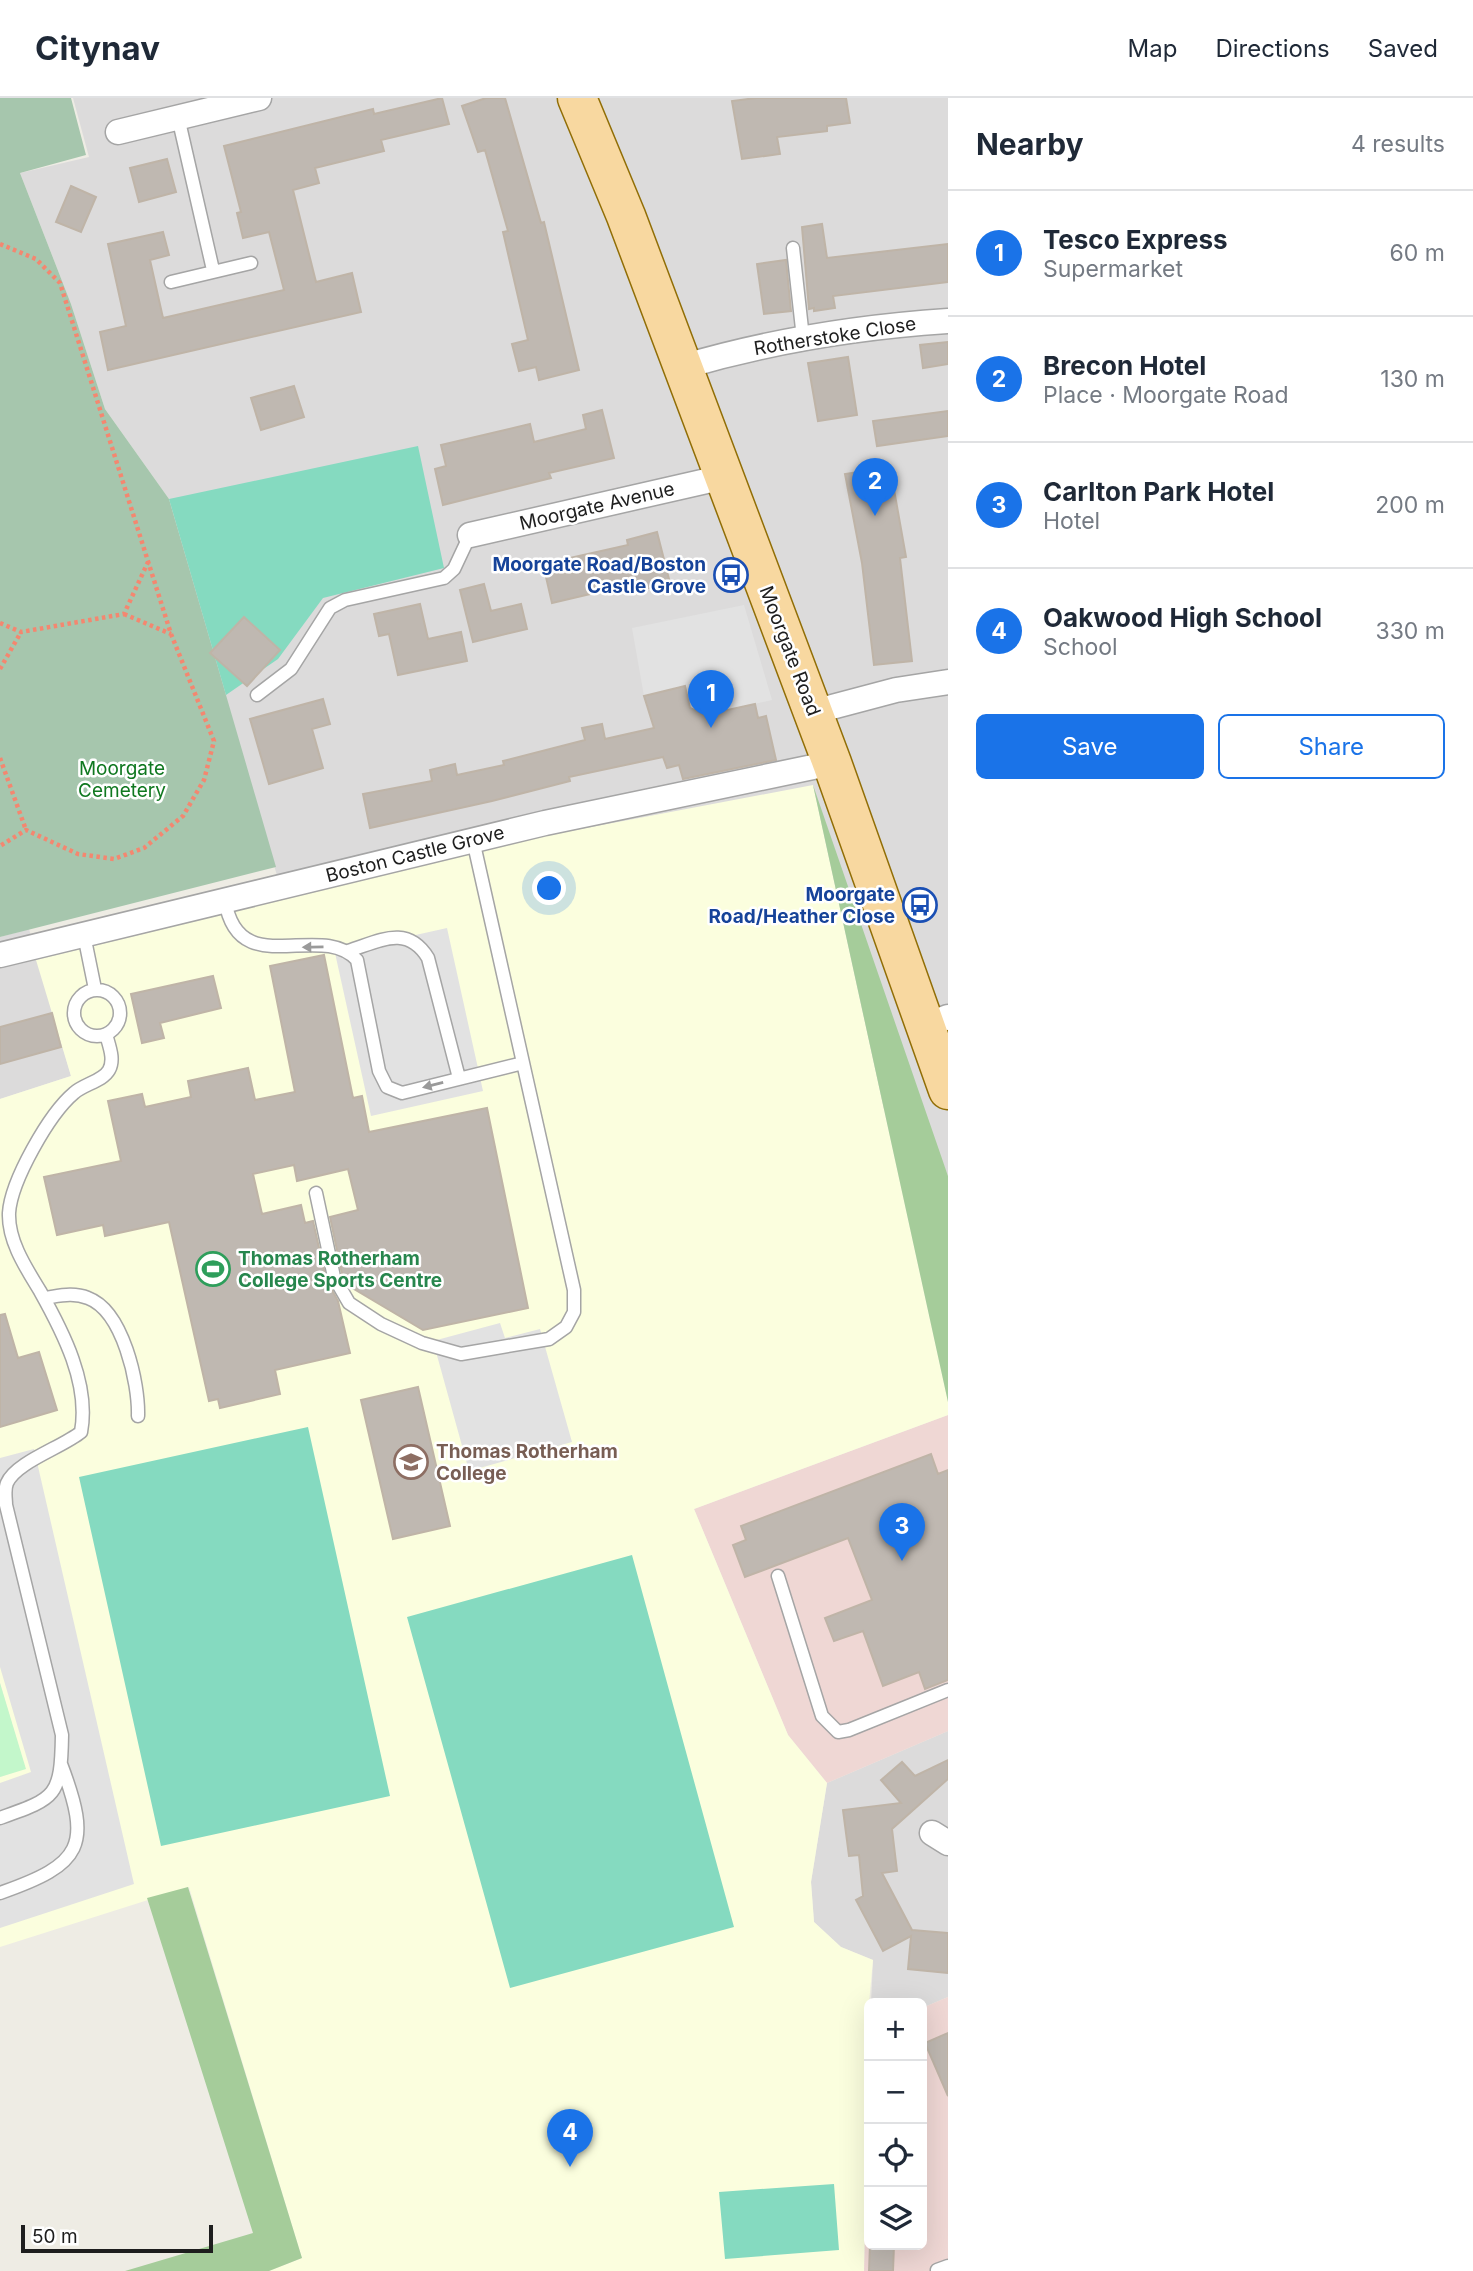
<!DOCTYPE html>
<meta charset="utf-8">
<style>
body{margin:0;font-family:Inter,sans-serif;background:#f2f2f3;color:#1f2937}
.controls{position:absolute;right:21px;bottom:21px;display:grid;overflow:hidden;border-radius:10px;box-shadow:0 7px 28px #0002}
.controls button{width:63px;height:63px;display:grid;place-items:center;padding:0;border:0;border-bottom:2px solid #e0e1e3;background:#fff;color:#1f2937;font:35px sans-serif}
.scale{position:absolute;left:21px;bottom:18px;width:192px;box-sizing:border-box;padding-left:7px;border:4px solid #1e1e1e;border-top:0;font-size:19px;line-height:24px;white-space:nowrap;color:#1e1e1e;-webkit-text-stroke:5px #fff;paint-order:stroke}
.you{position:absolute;left:550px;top:791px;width:24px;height:24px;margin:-18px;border:5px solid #fff;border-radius:50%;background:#1a73e8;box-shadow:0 0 0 10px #1a73e833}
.badge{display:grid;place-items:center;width:46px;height:46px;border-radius:50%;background:#1a73e8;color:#fff;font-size:23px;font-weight:700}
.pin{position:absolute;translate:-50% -58px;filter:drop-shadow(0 2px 4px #0008)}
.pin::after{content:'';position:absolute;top:37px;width:24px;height:21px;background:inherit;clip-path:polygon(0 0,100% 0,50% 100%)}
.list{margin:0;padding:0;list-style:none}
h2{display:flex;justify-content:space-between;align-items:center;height:91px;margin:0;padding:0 28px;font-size:30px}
h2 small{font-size:23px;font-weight:400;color:#747a83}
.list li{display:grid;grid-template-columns:46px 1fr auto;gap:21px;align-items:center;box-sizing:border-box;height:126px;padding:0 28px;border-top:2px solid #e0e1e3}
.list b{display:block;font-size:26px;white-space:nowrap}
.list p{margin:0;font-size:23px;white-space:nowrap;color:#747a83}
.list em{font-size:23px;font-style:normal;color:#747a83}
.actions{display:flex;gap:14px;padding:21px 28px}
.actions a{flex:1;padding:16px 0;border:2px solid #1a73e8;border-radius:10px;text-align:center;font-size:24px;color:#1a73e8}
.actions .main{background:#1a73e8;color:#fff}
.icon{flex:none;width:38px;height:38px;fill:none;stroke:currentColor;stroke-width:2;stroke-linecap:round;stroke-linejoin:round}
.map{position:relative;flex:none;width:948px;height:2173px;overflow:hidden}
header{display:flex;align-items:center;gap:42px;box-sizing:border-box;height:98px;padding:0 35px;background:#fff;border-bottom:2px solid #e0e1e3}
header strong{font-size:33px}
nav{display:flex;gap:38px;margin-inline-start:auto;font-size:24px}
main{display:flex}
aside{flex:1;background:#fff}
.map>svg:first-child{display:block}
.residential{fill:#dcdbdb}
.commercial{fill:#efd7d4}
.education{fill:#fbfede}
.forest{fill:#a5cc9a}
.cemetery{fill:#a6c6ad}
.park{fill:#c3f7cb}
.pitch{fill:#85dac0}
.parking{fill:#e2e2e2}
.building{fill:#bfb8b1;stroke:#bfb4a7;stroke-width:2}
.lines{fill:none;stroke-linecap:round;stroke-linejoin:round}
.service-casing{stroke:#a5a5a5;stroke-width:15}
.minor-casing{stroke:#a5a5a5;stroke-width:27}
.primary-casing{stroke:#916e06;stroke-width:41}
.path{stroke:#f48770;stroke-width:4.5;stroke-dasharray:3.5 3.5;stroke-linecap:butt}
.service{stroke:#fff;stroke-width:12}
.minor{stroke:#fff;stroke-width:24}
.primary{stroke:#f8d8a0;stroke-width:38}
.oneway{fill:#9a9a9a}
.labels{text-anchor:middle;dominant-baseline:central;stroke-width:5;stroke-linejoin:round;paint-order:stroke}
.street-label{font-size:19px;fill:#1e1e1e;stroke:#fff}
.transit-label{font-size:19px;font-weight:bold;fill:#164399;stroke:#fff;text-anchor:end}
.park-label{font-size:19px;fill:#107820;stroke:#fff}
.leisure-label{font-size:19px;font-weight:bold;fill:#27864d;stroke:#fff;text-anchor:start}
.education-label{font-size:19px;font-weight:bold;fill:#785e54;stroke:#fff;text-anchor:start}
</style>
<header>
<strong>Citynav</strong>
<nav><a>Map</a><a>Directions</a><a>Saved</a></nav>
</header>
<main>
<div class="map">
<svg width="948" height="2173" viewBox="0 0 948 2173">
<rect width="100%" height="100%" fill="#eeece4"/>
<path class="residential" d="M73,0H948V1078L939,1055L544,738L284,802L169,401L105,311L71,206L20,75L89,59Z
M29,831L71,978L0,1001V839Z
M948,1633V1899L922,1910V1905H871L873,1862L841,1849L814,1824L811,1784L827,1685Z"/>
<path class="commercial" d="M948,1317V1633L827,1685L788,1637L694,1411Z
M948,1899V2173H864L869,1947V2147H922V1910Z"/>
<path class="education" d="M813,687L948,1304V1317L694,1411L788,1637L827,1685L811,1784L814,1824L841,1849L873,1862L869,1905L864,2173H269L302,2160L189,1789L0,1849V1679L25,1670L0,1585V1001L71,978L36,862L544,738Z"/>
<path class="forest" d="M813,687L948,1078V1304Z
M188,1789L302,2160L269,2173H125L253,2135L147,1800Z"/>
<path class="cemetery" d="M0,0H71L86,57L20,75L71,206L105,311L169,401L276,769L0,839Z"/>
<path class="park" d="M0,1585L26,1671L0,1679Z"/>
<path class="pitch" d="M418,348L444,470L323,500L278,561L226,597L169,401Z
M308,1329L390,1698L161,1748L79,1379Z
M632,1457L734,1829L510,1890L407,1519Z
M834,2086L839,2152L725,2161L719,2094Z"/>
<path class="parking" d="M744,507L772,602L705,617L690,610L685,588L644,598L632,530Z
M447,830L483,993L371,1018L335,855Z
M500,1225L505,1240L540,1231L572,1344L469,1373L433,1243Z
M34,1351L134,1786L0,1830V1685L31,1674L0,1569V1360Z"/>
<path class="building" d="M442,0L449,26L381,42L384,53L315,70L319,85L293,92L316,184L352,175L361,214L108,272L100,234L126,228L108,146L163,134L169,157L150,162L163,220L284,192L269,134L243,140L237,115L241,114L224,48L373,11L374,16Z
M486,0H505L541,125L544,124L579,272L539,282L536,269L519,273L512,246L528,242L503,134L508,133L485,52L478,54L462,8Z
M756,0H846L850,25L827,28V33L777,39L780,56L742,61L732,3Z
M167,61L176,94L139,104L130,70Z
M71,88L96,99L81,134L56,124Z
M822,126L827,160L948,146V184L833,198L835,210L814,213V210L809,211L802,129Z
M786,162L791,213L764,216L757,166Z
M948,244V266L923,270L920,247Z
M848,259L857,317L818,323L808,265Z
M294,288L304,319L261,332L251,300Z
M602,312L614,360L549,375L551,380L443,407L435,371L446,368L441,347L530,326L534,344L586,331L583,317Z
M948,313V338L877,348L873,323Z
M890,369L906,459L900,460L912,563L874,567L862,465L845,376Z
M657,434L670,485L639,492L637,485L552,505L543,466L628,447L627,442Z
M484,486L491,513L521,506L527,531L473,544L460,492Z
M420,506L428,541L461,534L467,563L398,577L389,536L379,538L374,516Z
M244,519L280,552L247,588L210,555Z
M685,588L690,610L705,617L755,606L758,620L766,618L776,662L683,681L679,667L667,670L663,659L569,679L570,683L492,703L370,730L363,696L432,683L430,672L455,666L457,677L504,667L503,663L585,642L582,630L602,626L605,641L654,630L644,598Z
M323,601L330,626L312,631L323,670L269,686L250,621Z
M324,857L353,1000L362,998L369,1034L487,1010L528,1210L423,1232L349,1188L342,1176L330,1119L358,1112L348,1071L297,1083L294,1067L253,1076L262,1116L301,1107L305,1125L313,1123L326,1181L338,1203L350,1255L275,1272L280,1296L220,1310L218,1301L209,1303L169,1124L105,1138L103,1127L57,1137L44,1079L121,1063L108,1003L142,996L145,1009L191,999L188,983L248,970L255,1002L295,994L270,868Z
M213,878L221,910L160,925L164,940L142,945L131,896Z
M52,915L61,949L0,966V929Z
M5,1216L18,1260L39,1254L57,1312L0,1329V1217Z
M418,1289L450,1428L393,1441L361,1302Z
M931,1356L938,1376L948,1372V1582L925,1591L919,1574L883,1588L863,1533L834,1543L825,1520L872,1502L848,1440L745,1479L733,1447L746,1442L741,1428Z
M948,1662V1681L892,1731L897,1773L882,1775L912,1832L948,1835V1875L908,1871L911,1838L883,1853L856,1802L863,1798L859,1757L849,1758L843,1712L901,1705L881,1682L902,1664L915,1678Z
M948,1935V1998L925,1945Z
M870,2147H894L893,2173H869Z"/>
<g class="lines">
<g class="service-casing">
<path id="service" d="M178,19L213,172
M793,150L803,240
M171,184L251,165
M257,597L291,571L330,510L345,502L444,480L454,471L470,437
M225,802C238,885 320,822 357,862L379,973L387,989L402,995L523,965
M84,837L95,891
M348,853C380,843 407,826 428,860L459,980
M74 915a23 23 0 1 1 46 0a23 23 0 1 1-46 0Z
M316,1095L334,1179L349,1205L381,1226L422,1245L461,1256L549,1241L566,1229L574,1214V1192L473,742
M44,1200C59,1198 73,1194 88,1200C123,1213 139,1285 138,1318
M778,1478L822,1618L838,1634L849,1632L948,1592
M0,1720C56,1700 61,1699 62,1637L6,1407C6,1400 4,1392 7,1385C16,1364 63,1349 81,1334C90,1286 63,1234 40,1193C26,1170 8,1143 9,1115C11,1083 49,1016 74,995C84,986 103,983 109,972C115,961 109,948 106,936
M0,1795C83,1766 92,1748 61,1666
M937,2172L948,2168"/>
</g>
<g class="minor-casing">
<path id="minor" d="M118,34L259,0
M682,269C770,243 857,229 948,223
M470,437L724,379
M813,614L896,592L948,584
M0,857L545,725L832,665
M924,928L948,919
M932,1735L948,1745"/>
</g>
<g class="primary-casing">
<path id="primary" d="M577,0L626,118L832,665L948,992"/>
</g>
<path class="path" d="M0,146L36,161L60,185L171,536L214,643L204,682L183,718L144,750L114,761L78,756L26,732L0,748
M124,516L171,536
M0,525L21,534L124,516L148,464
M0,571L21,534
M0,660L26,732"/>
<use href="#service" class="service"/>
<use href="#minor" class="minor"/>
<use href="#primary" class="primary"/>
</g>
<defs><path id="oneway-solid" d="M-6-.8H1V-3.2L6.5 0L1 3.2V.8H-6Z" transform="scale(1.75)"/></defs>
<g class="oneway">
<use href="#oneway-solid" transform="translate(313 849) rotate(179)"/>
<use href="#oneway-solid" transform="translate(433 987) rotate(166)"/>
</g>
<defs>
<g id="bus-ring" transform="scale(1.75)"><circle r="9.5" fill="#fff" stroke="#1a4fb4" stroke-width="1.5"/><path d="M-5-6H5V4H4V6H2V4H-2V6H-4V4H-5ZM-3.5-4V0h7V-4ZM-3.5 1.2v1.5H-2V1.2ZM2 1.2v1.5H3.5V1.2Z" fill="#1a4fb4"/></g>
<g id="stadium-ring" transform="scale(1.75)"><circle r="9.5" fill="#fff" stroke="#2e9e5b" stroke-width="1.5"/><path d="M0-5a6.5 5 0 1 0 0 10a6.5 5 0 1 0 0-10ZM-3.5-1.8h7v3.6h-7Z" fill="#2e9e5b"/></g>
<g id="university-ring" transform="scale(1.75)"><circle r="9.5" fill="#fff" stroke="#8d6e63" stroke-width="1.5"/><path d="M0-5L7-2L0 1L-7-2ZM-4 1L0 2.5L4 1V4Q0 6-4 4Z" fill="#8d6e63"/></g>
</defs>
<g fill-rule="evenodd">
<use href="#bus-ring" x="731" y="477"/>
<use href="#bus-ring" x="920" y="807"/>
<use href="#stadium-ring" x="213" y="1171"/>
<use href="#university-ring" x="411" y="1364"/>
</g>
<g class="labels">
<g class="street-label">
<text transform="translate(835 238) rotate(-9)">Rotherstoke Close</text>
<text transform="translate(597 408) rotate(-13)">Moorgate Avenue</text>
<text transform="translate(790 553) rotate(69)">Moorgate Road</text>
<text transform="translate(415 756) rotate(-14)">Boston Castle Grove</text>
</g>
<g class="transit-label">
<text x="706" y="466">Moorgate Road/Boston<tspan x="706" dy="22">Castle Grove</tspan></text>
<text x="895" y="796">Moorgate<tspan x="895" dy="22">Road/Heather Close</tspan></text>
</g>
<g class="park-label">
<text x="122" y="670">Moorgate<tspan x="122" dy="22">Cemetery</tspan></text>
</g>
<g class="leisure-label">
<text x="238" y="1160">Thomas Rotherham<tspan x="238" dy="22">College Sports Centre</tspan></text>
</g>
<g class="education-label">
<text x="436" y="1353">Thomas Rotherham<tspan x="436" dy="22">College</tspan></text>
</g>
</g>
</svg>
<div class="controls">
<button>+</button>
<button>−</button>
<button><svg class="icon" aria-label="locate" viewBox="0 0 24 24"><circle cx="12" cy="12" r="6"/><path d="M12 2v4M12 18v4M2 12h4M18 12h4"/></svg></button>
<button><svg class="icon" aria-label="layers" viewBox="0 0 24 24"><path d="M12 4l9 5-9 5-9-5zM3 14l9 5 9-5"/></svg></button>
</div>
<div class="scale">50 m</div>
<div class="you"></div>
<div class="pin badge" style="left:711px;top:630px">1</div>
<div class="pin badge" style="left:875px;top:418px">2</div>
<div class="pin badge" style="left:902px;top:1463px">3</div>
<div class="pin badge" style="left:570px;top:2069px">4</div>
</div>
<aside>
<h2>Nearby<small>4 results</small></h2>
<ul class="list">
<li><span class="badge">1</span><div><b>Tesco Express</b><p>Supermarket</p></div><em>60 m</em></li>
<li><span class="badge">2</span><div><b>Brecon Hotel</b><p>Place · Moorgate Road</p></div><em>130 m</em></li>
<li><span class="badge">3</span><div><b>Carlton Park Hotel</b><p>Hotel</p></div><em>200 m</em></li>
<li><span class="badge">4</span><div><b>Oakwood High School</b><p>School</p></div><em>330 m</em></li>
</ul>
<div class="actions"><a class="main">Save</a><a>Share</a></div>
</aside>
</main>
